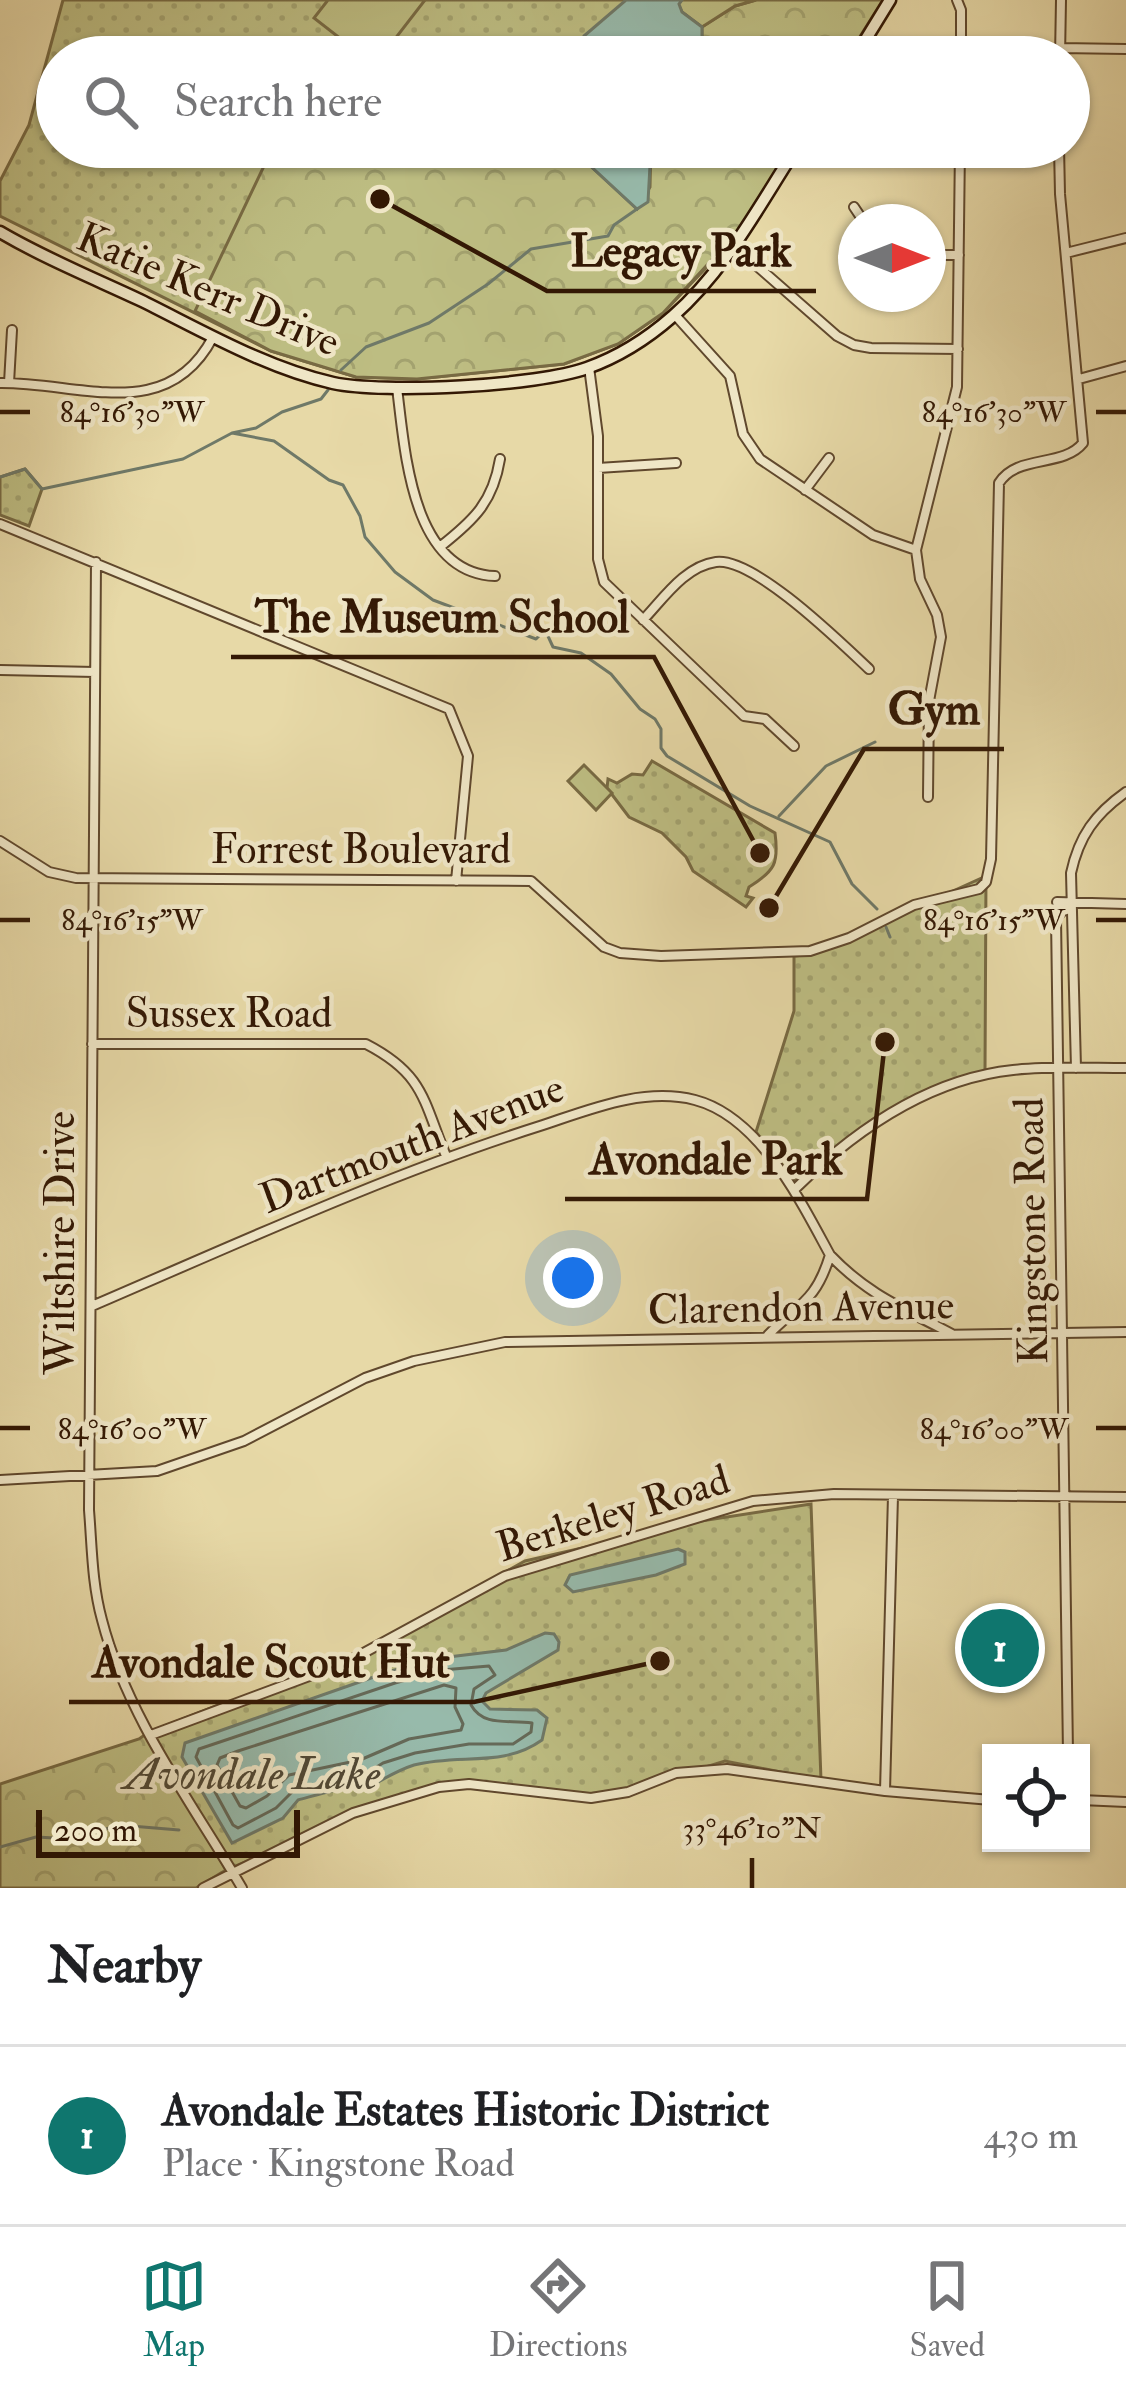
<!DOCTYPE html>
<meta charset="utf-8">
<style>
body{margin:0;font-family:"IM FELL Double Pica",serif;background:#f6f6f6;color:#202124}
.controls{position:absolute;right:36px;bottom:36px;display:grid;overflow:hidden;border-radius:0px;box-shadow:0 3px 9px #0004}
.controls button{width:108px;height:108px;display:grid;place-items:center;padding:0;border:0;border-bottom:3px solid #e0e0e0;background:#fff;color:#202124;font:60px sans-serif}
.compass{position:absolute;left:838px;top:204px;width:108px;height:108px;border-radius:50%;background:#fff;box-shadow:0 3px 9px #0004;rotate:90deg}
.scale{position:absolute;left:36px;bottom:30px;width:264px;box-sizing:border-box;padding-left:12px;border:6px solid #331804;border-top:0;font-size:33px;line-height:42px;white-space:nowrap;color:#331804;-webkit-text-stroke:9px #efe6c6;paint-order:stroke}
.you{position:absolute;left:573px;top:1278px;width:42px;height:42px;margin:-30px;border:9px solid #fff;border-radius:50%;background:#1a73e8;box-shadow:0 0 0 18px #1a73e833}
.badge{display:grid;place-items:center;width:78px;height:78px;border-radius:50%;background:#0f766e;color:#fff;font-size:39px;font-weight:700}
.pin{position:absolute;translate:-50% -50%;border:6px solid #fff;box-shadow:0 3px 12px #0006}
.list{margin:0;padding:0;list-style:none}
h2{display:flex;justify-content:space-between;align-items:center;height:156px;margin:0;padding:0 48px;font-size:51px}
h2 small{font-size:39px;font-weight:400;color:#757577}
.list li{display:grid;grid-template-columns:78px 1fr auto;gap:36px;align-items:center;box-sizing:border-box;height:180px;padding:0 48px;border-top:3px solid #e0e0e0}
.list b{display:block;font-size:45px;white-space:nowrap}
.list p{margin:0;font-size:39px;white-space:nowrap;color:#757577}
.list em{font-size:39px;font-style:normal;color:#757577}
.icon{flex:none;width:66px;height:66px;fill:none;stroke:currentColor;stroke-width:2;stroke-linecap:round;stroke-linejoin:round}
.map{position:relative;flex:none;width:1126px;height:1888px;overflow:hidden}
.search{position:absolute;background:#fff;box-shadow:0 3px 9px #0004;left:36px;right:36px;top:36px;height:132px;display:flex;align-items:center;gap:30px;box-sizing:border-box;padding:0 42px;border-radius:66px;color:#757577;font-size:45px}
.sheet{height:336px;background:#fff}
nav{display:flex;justify-content:space-around;align-items:center;box-sizing:border-box;height:168px;border-top:3px solid #e0e0e0;background:#fff;font-size:33px;color:#757577}
nav a{display:grid;justify-items:center;gap:6px}
nav .on{color:#0f766e}
.map>svg:first-child{display:block}
.grass{fill:url(#grass-dots);stroke:#786a43;stroke-width:3}
.forest{fill:url(#forest-crowns);stroke:#786a43;stroke-width:3}
.wetland{fill:url(#wetland-marsh);stroke:#786a43;stroke-width:3}
.pitch{fill:#bdbd82;stroke:#786a43;stroke-width:3}
.water{fill:#97baab;stroke:#6f7968;stroke-width:3}
.lines{fill:none;stroke-linecap:round;stroke-linejoin:round}
.shore{stroke:#656958;stroke-width:3}
.stream{stroke:#6f7968;stroke-width:3}
.street-casing{stroke:#60482d;stroke-width:12}
.secondary-casing{stroke:#331804;stroke-width:15}
.street{stroke:#efe6c6;stroke-width:8}
.secondary{stroke:#efe6c6;stroke-width:10}
.ticks{fill:none;stroke:#331804;stroke-width:4.5}
.labels{text-anchor:middle;dominant-baseline:central;stroke-width:9;stroke-linejoin:round;paint-order:stroke}
.street-label{font-size:42px;fill:#331804;stroke:#efe6c6}
.water-label{font-size:45px;font-style:italic;fill:#514936;stroke:#efe6c6}
.ticks-label{font-size:30px;text-anchor:middle;fill:#331804;stroke:#efe6c6;stroke-width:9;stroke-linejoin:round;paint-order:stroke}
.leader{fill:none;stroke:#331804;stroke-width:4.5}
.callout-dot{fill:#331804;stroke:#efe6c6;stroke-width:4.5}
.callout-label{font-size:45px;text-anchor:middle;font-weight:bold;fill:#331804;stroke:#efe6c6;stroke-width:9;stroke-linejoin:round;paint-order:stroke}
</style>
<div class="map">
<svg width="1126" height="1888" viewBox="0 0 1126 1888">
<defs>
<pattern id="grass-dots" width="8" height="8" patternUnits="userSpaceOnUse" patternTransform="scale(3)"><rect width="8" height="8" fill="#bdbd82"/><path d="M2 2h.1M6 6h.1" fill="none" stroke="#a3a26f" stroke-width="1.8" stroke-linecap="round"/></pattern>
<pattern id="forest-crowns" width="20" height="18" patternUnits="userSpaceOnUse" patternTransform="scale(3)"><rect width="20" height="18" fill="#bdbd82"/><path d="M2 6a3 3 0 1 1 6 0M12 15a3 3 0 1 1 6 0" fill="none" stroke="#a3a26f"/></pattern>
<pattern id="wetland-marsh" width="20" height="14" patternUnits="userSpaceOnUse" patternTransform="scale(3)"><rect width="20" height="14" fill="#bdbd82"/><path d="M1 5h8M5 5V1M11 12h8M15 12V8" fill="none" stroke="#a3a26f"/></pattern>
</defs>
<rect width="100%" height="100%" fill="#e7d9a7"/>
<filter id="stains"><feTurbulence type="fractalNoise" baseFrequency=".00167" numOctaves="4"/><feColorMatrix values="0 0 0 0 .2 0 0 0 0 .09 0 0 0 0 .02 0 0 0 .5 -.17"/></filter>
<radialGradient id="worn" r=".72"><stop offset=".6" stop-color="#630" stop-opacity="0"/><stop offset="1" stop-color="#630" stop-opacity=".3"/></radialGradient>
<path class="grass" d="M63,0H883L847,57H57V147H792L705,269L663,313L618,344L564,364L417,379L356,377L271,351L0,216V181L29,125Z
M25,469L42,489L29,526L0,515V477Z
M652,761L775,833C779,863 775,871 749,887L746,896L753,898L746,907L693,871L686,857L662,833L629,817L607,788L608,779L617,783L632,774L643,775Z
M986,876L985,1072L883,1116L794,1181L756,1132L794,1011V956L814,954Z
M811,1504L821,1780L725,1761L594,1801L472,1781L423,1788L226,1870L149,1732L216,1706L311,1679L525,1561L701,1521Z"/>
<path class="forest" d="M756,0H883L847,57H702V27L735,6Z
M273,147H570L637,209L650,187L651,147H792L741,228L663,313L618,344L564,364L417,379L356,377L271,351L195,311Z
M149,1732L226,1870L196,1888H0V1784L139,1739Z"/>
<path class="wetland" d="M682,0H756L735,6L702,27L682,12L678,4Z"/>
<path class="pitch" d="M328,0H425L381,57H364L314,18Z
M584,765L612,793L596,810L568,781Z"/>
<path class="water" d="M626,0H682L679,4L682,12L702,27V57H575L584,36Z
M570,147H651L648,202L637,209Z
M678,1549L685,1552V1564L656,1575L573,1592L565,1585L570,1575Z
M545,1633L554,1634L559,1642L558,1650L486,1693L482,1701L490,1709L537,1710L547,1718L542,1740C503,1768 460,1753 414,1765C398,1770 386,1778 372,1785C361,1790 365,1786 353,1787C339,1788 313,1796 298,1800L283,1818L232,1843L182,1757L185,1743L391,1671L440,1658L506,1650Z"/>
<g class="lines">
<path class="shore" d="M489,1666L495,1675L474,1689L471,1705C484,1728 510,1719 532,1723L531,1732L513,1744H469L415,1753L383,1763L364,1775L296,1788L276,1808L238,1828L233,1825L196,1757L199,1749L395,1683L442,1670Z
M444,1685L456,1688L455,1707L463,1724L461,1730L409,1739L360,1760L289,1775L267,1796L246,1808L240,1806L217,1765L220,1758L238,1751Z"/>
<path class="stream" d="M341,370L366,347L429,323L488,284L531,249L608,236L614,225L637,209
M232,433L274,441L329,480L343,485L360,516L365,537L395,572L433,600L536,639L543,632L547,634L553,647L581,653L611,674L640,709L655,719L661,729V748L667,756L750,806L830,842L852,884L877,909
M0,477L25,469L42,489L183,459L232,433L256,428L282,412L321,399L328,390
M779,816L826,766L875,742
M886,927L890,937
M0,1847L36,1837L73,1839L119,1825L179,1830"/>
<g class="street-casing">
<path id="street" d="M957,0L961,10V57
M1060,48L1126,49
M1060,57L1061,0
M854,207L864,222
M733,245L837,336L854,345L871,348L958,349
M1066,253L1126,238
M928,255H959
M675,315L730,376L743,434L760,459L873,535L916,550
M589,367L598,436V559L604,582L744,716L765,719L794,746
M1079,379L1126,366
M0,383C80,382 167,425 213,337
M9,383L12,330
M397,388C405,450 411,573 495,576
M598,468L676,463
M805,490L829,458
M0,524L449,709L468,756L456,881
M441,546C474,520 493,502 500,459
M96,562L89,1510C92,1547 92,1584 102,1620C127,1717 192,1803 242,1888
M643,620C663,599 685,566 716,562C754,557 841,643 869,669
M0,670L95,672
M928,797L929,701L941,637L937,615L920,579L916,550L957,387L960,147
M0,841L49,872L76,878L531,881L604,947L620,953L661,956L810,951L849,938L914,905L979,889L986,882L991,859L999,483C1017,454 1063,468 1083,443L1060,194L1059,147
M1057,902L1126,904
M92,1044H366C424,1074 423,1100 446,1156
M1076,1068L1071,873C1079,836 1095,814 1126,792
M795,1189C854,1131 928,1079 1013,1070C1050,1066 1089,1068 1126,1068
M830,1255C868,1295 905,1309 952,1334
M92,1306C241,1242 388,1174 543,1125C591,1109 644,1087 695,1100C760,1117 801,1202 830,1255C816,1301 800,1303 768,1335
M0,1480L157,1471L244,1441L365,1378L414,1361L505,1342L1126,1332
M151,1735L347,1662L505,1576L753,1501L834,1494L1126,1497
M1068,1753L1056,918L1071,902
M885,1791L893,1496
M1081,1800L1126,1802
M203,1888L353,1813L439,1787L469,1784L591,1798L628,1792L676,1773L727,1769L885,1791L991,1800"/>
</g>
<g class="secondary-casing">
<path id="secondary" d="M855,57L890,0
M0,232C44,258 93,278 140,300C201,330 266,368 333,383C384,394 538,386 587,368C618,357 648,338 673,316C725,271 760,204 797,147"/>
</g>
<use href="#street" class="street"/>
<use href="#secondary" class="secondary"/>
</g>
<path class="ticks" d="M0,412H30M1096,412H1126M0,920H30M1096,920H1126M0,1428H30M1096,1428H1126M752,1858V1888"/>
<g class="labels">
<g class="street-label">
<text transform="translate(208 290) rotate(23)">Katie Kerr Drive</text>
<text x="361" y="850">Forrest Boulevard</text>
<text x="229" y="1014">Sussex Road</text>
<text transform="translate(412 1144) rotate(-21)">Dartmouth Avenue</text>
<text transform="translate(1032 1231) rotate(-91)">Kingstone Road</text>
<text transform="translate(61 1243) rotate(-90)">Wiltshire Drive</text>
<text transform="translate(801 1308) rotate(-1)">Clarendon Avenue</text>
<text transform="translate(613 1514) rotate(-17)">Berkeley Road</text>
</g>
<g class="water-label">
<text x="252" y="1775">Avondale Lake</text>
</g>
</g>
<g class="ticks-label">
<text x="132" y="422">84°16'30"W</text>
<text x="994" y="422">84°16'30"W</text>
<text x="994" y="930">84°16'15"W</text>
<text x="132" y="930">84°16'15"W</text>
<text x="994" y="1439">84°16'00"W</text>
<text x="132" y="1439">84°16'00"W</text>
<text x="752" y="1838">33°46'10"N</text>
</g>
<path class="leader" d="M380 199L547 291H816M760 853L654 657H231M769 908L864 749H1004M885 1042L867 1199H565M660 1661L474 1702H69"/>
<g class="callout-dot">
<circle cx="380" cy="199" r="12"/>
<circle cx="760" cy="853" r="12"/>
<circle cx="769" cy="908" r="12"/>
<circle cx="885" cy="1042" r="12"/>
<circle cx="660" cy="1661" r="12"/>
</g>
<g class="callout-label">
<text x="681" y="266">Legacy Park</text>
<text x="442" y="632">The Museum School</text>
<text x="934" y="724">Gym</text>
<text x="716" y="1174">Avondale Park</text>
<text x="271" y="1677">Avondale Scout Hut</text>
</g>
<rect width="100%" height="100%" filter="url(#stains)"/>
<rect width="100%" height="100%" fill="url(#worn)"/>
</svg>
<div class="controls">
<button><svg class="icon" aria-label="locate" viewBox="0 0 24 24"><circle cx="12" cy="12" r="6"/><path d="M12 2v4M12 18v4M2 12h4M18 12h4"/></svg></button>
</div>
<svg class="compass" viewBox="-18 -18 36 36"><path d="M0-13l5 13h-10z" fill="#e53935"/><path d="M0 13l5-13h-10z" fill="#757577"/></svg>
<div class="scale">200 m</div>
<div class="you"></div>
<div class="pin badge" style="left:1000px;top:1648px">1</div>
<div class="search"><svg class="icon" aria-label="search" viewBox="0 0 24 24"><circle cx="10" cy="10" r="6"/><path d="M15 15l6 6"/></svg>Search here</div>
</div>
<section class="sheet">
<h2>Nearby<small></small></h2>
<ul class="list">
<li><span class="badge">1</span><div><b>Avondale Estates Historic District</b><p>Place · Kingstone Road</p></div><em>430 m</em></li>
</ul>
</section>
<nav>
<a class="on"><svg class="icon" aria-label="map" viewBox="0 0 24 24"><path d="M3 6l6-2 6 2 6-2v14l-6 2-6-2-6 2zM9 4v14M15 6v14"/></svg>Map</a>
<a><svg class="icon" aria-label="directions" viewBox="0 0 24 24"><path d="M12 3l9 9-9 9-9-9zM9 14v-3h6M13 9l2 2-2 2"/></svg>Directions</a>
<a><svg class="icon" aria-label="saved" viewBox="0 0 24 24"><path d="M7 4h10v16l-5-4-5 4z"/></svg>Saved</a>
</nav>
